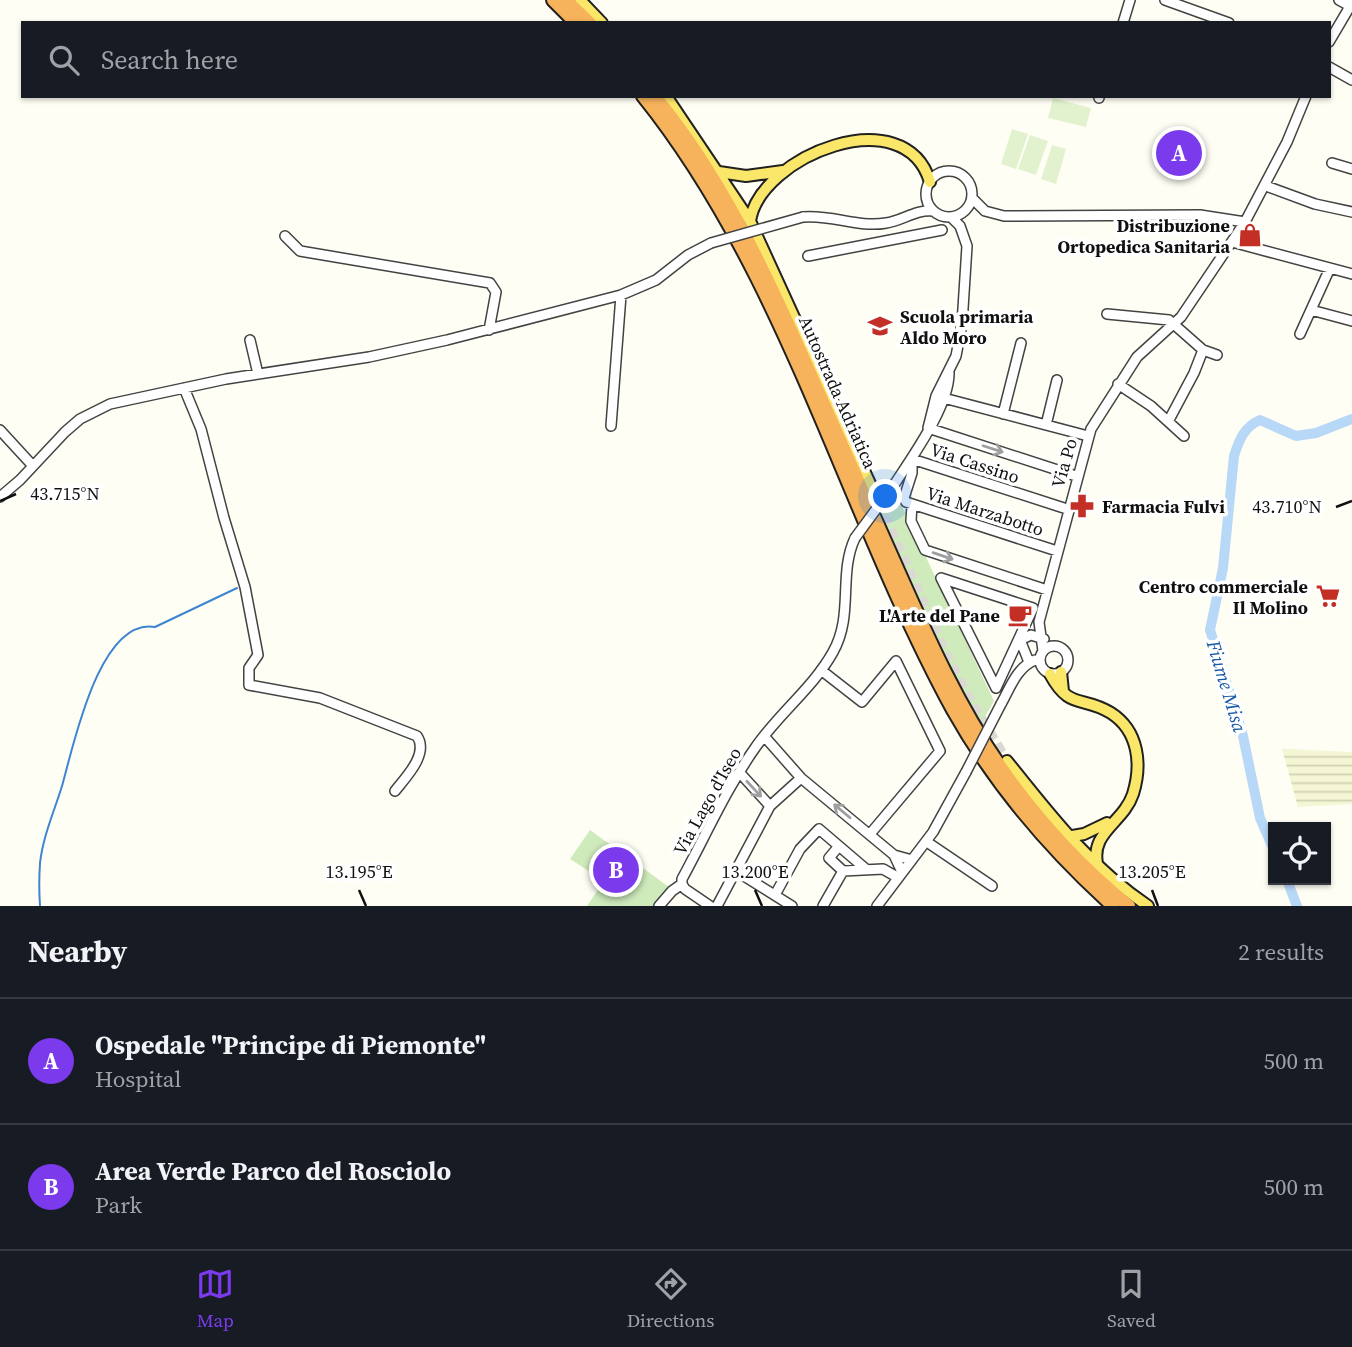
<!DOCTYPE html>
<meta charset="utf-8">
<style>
body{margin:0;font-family:"Source Serif 4",serif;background:#242831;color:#f1f3f6}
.controls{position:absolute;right:21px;bottom:21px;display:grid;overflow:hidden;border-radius:0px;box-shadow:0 2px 5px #0004}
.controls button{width:63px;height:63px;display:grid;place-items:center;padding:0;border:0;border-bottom:2px solid #363941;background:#171b24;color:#f1f3f6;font:35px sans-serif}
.you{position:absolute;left:886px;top:497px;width:24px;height:24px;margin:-18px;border:5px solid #fff;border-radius:50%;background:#1a73e8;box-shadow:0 0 0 10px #1a73e833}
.badge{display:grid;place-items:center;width:46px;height:46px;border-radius:50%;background:#7c3aed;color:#fff;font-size:23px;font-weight:700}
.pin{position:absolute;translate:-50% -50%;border:4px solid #fff;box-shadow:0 2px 7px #0006}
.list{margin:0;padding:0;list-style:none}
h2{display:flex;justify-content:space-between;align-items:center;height:91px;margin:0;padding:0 28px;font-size:30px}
h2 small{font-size:23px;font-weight:400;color:#9ea1a6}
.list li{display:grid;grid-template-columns:46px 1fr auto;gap:21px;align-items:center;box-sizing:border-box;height:126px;padding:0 28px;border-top:2px solid #363941}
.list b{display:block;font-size:26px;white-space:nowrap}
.list p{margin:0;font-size:23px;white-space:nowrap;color:#9ea1a6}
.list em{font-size:23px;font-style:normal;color:#9ea1a6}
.icon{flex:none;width:38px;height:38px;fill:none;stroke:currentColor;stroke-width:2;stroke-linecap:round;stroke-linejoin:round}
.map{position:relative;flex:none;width:1352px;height:906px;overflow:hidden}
.search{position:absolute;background:#171b24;box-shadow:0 2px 5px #0004;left:21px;right:21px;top:21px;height:77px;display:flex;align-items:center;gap:18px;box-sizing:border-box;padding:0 24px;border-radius:0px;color:#9ea1a6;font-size:26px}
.sheet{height:343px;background:#171b24}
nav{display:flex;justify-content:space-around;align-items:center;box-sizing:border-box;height:98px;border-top:2px solid #363941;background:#171b24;font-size:19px;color:#9ea1a6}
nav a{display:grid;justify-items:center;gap:4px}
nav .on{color:#7c3aed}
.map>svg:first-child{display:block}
.farmland{fill:url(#farmland-rules)}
.park{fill:#cfebbc}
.pitch{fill:#e2f2ce}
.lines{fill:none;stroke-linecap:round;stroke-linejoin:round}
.stream{stroke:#3d85d0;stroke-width:2}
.river{stroke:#b8d8f7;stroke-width:10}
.major-tunnel{stroke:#dbdad2;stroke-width:10;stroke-dasharray:10 5;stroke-linecap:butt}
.minor-casing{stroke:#434343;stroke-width:12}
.major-casing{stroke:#212121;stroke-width:14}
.highway-casing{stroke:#212121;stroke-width:16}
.minor{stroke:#fff;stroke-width:9}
.major{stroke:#fae769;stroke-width:10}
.highway{stroke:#f6b35b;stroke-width:12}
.minor-bridge-casing{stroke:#434343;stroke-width:12;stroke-linecap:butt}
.minor-bridge{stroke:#fff;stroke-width:9}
.oneway{stroke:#9f9f9f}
.ticks{fill:none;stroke:#101010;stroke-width:2.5}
.labels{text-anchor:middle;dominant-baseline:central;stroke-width:7;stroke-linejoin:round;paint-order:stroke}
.poi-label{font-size:18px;font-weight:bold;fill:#101010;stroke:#fff;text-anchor:end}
.street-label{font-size:18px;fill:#101010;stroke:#fff}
.water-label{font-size:19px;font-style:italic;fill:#1657a6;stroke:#fff}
.ticks-label{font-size:18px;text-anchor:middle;fill:#101010;stroke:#fff;stroke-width:7;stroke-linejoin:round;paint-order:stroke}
</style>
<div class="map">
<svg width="1352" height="906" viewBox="0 0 1352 906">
<defs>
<pattern id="farmland-rules" width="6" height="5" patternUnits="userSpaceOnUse" patternTransform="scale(1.75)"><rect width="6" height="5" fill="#f5f6d3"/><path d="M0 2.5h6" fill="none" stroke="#d1d2b4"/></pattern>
</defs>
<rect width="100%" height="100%" fill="#fffef4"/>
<path class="farmland" d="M1282,749L1352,752V804L1298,807Z"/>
<path class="park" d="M897,496L994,701L980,725L952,675L879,517Z
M590,830L669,887L654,906H587L604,881L570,859Z"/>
<path class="pitch" d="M1053,98L1091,108L1086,127L1048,118Z
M1012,129L1028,134L1016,169L1001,164Z
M1030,135L1048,141L1036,175L1018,169Z
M1052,145L1066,149L1056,184L1041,179Z"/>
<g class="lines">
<path class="stream" d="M40,906C39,892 39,878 40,863C43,836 54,812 62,786C73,748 99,617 155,627L237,588"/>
<path class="river" d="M1273,848L1260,818L1243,736L1210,630L1223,568L1234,456C1239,440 1244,427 1260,420L1296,436L1316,433L1352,419
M1287,880L1297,906"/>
<path class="major-tunnel" d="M872,488L948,658L972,703L1007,761"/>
<g class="minor-casing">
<path id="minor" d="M1165,0L1229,23
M1339,0L1350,6
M1123,23L1130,0
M1329,42L1352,3
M1329,67L1352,80
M1099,98V96
M1332,163L1352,169
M926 194a23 23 0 1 1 46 0a23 23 0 1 1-46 0Z
M1266,186L1315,204L1352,212
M972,198L985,211L1004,216L1200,215L1245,222
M803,217C831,214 858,228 886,223C902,221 916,209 933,211
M285,236L300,251L490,283L496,292L489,330
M1232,242L1352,274
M808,256L942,230
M1311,310L1352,321
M1107,314L1169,320L1203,350L1217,355
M1300,334L1330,268
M250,340L258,374
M1118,384L1151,406L1184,436
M184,388L201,429L224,518L245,587L258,655L249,668V685L320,698L417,736C429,754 406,777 395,791
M936,396L1088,436
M1003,414L1021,343
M1169,420L1194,373L1203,350
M1046,425L1057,380
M611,426L621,295
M928,428L936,396L956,356L962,324L967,246L960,226L951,217
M928,428L1076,476
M0,430L33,466
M912,459V473L904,498L906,502L1057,551
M912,459L1067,509
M894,485C912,457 950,405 949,372
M0,497L20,480L65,432L80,419L110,404L226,379L369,357L447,340L621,295L656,280L688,255L711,243
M912,504L911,521L925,550L1047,590
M941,578L1033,608L996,688Z
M1040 660a14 14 0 1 1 28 0a14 14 0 1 1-28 0Z
M1043,651L1039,622L1091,429L1137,357L1181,317L1245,222L1287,142L1306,96
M1029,662L1020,640L1031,635L1044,639
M821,670L862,702L896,661L940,751L870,834
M1001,704C1010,688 1017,667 1035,660
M764,736L801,778L894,855
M739,772L770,806
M927,842L992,886
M839,846L829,858L843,871
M736,871L792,906
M843,871L883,869L897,877
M902,872L894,855L912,860
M682,884V879C706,835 726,789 755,748C778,714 813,688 833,652C854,615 838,574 855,538
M682,884L685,889L710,906
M775,895L800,849L819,829L867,870
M659,906L672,891L682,884
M717,906L770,806L801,778
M823,906L843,871
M877,906L933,832L966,772"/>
</g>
<g class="major-casing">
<path id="major" d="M580,0L602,23
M666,96L750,221L872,488
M719,172L746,176L783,171
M750,221C760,156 905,98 930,182
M1061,672L1063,691
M1050,674C1070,711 1082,695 1111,713C1139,731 1142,765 1133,794C1123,824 1088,832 1098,868
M1007,761C1051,816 1089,866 1148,906
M1067,837L1084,834L1107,823"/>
</g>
<g class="highway-casing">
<path id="highway" d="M553,0L576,23
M566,0L590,23
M643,96C787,275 844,510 953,710C994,783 1051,850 1113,906
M655,96C719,174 763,266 803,357C832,422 861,486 889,550C922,624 954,700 1000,766C1036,818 1080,866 1129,906"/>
</g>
<use href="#minor" class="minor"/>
<use href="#major" class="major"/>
<use href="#highway" class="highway"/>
<g class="minor-bridge-casing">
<path id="minor-bridge" d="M711,243L803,217
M855,538L894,485
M966,772L1001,704"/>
</g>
<use href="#minor-bridge" class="minor-bridge"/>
</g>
<defs><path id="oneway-shaft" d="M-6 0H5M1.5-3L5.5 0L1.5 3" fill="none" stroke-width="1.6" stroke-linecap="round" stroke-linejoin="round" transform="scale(1.75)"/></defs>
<g class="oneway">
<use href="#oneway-shaft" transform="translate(993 449) rotate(18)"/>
<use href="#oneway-shaft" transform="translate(943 556) rotate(19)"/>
<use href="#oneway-shaft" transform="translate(754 789) rotate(47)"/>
<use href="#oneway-shaft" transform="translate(842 811) rotate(-140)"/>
</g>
<path class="ticks" d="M0,501L16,494M1336,507L1352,501M359,890L366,906M755,890L762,906M1152,890L1158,906"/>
<defs>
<g id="shop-bare" transform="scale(1.89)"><path d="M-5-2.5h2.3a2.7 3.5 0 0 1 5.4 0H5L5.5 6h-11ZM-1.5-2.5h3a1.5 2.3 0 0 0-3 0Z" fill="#c42f25" stroke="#fff" stroke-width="2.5" paint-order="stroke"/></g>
<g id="school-bare" transform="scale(1.89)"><path d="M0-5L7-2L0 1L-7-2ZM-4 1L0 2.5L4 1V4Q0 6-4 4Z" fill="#c42f25" stroke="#fff" stroke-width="2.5" paint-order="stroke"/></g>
<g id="pharmacy-bare" transform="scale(1.89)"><path d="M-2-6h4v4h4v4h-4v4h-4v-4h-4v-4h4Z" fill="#c42f25" stroke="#fff" stroke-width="2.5" paint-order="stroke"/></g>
<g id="supermarket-bare" transform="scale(1.89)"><path d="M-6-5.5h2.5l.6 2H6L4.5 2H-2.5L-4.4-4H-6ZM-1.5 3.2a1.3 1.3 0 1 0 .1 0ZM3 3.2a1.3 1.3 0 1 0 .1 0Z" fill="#c42f25" stroke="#fff" stroke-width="2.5" paint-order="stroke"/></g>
<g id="cafe-bare" transform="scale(1.89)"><path d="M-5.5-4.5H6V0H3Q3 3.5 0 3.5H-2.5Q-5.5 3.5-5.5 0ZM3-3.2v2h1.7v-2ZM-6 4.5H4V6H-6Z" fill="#c42f25" stroke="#fff" stroke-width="2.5" paint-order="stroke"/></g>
</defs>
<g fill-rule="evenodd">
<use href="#shop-bare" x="1250" y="235"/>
<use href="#school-bare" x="880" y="326"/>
<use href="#pharmacy-bare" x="1082" y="506"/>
<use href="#supermarket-bare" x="1328" y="596"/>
<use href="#cafe-bare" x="1020" y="615"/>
</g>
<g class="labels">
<g class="poi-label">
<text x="1230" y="225">Distribuzione<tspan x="1230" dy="21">Ortopedica Sanitaria</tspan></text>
<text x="900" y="316" text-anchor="start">Scuola primaria<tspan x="900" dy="21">Aldo Moro</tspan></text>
<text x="1102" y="506" text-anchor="start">Farmacia Fulvi</text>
<text x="1308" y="586">Centro commerciale<tspan x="1308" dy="21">Il Molino</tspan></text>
<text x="1000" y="615">L'Arte del Pane</text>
</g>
<g class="street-label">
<text transform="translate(838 392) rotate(66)">Autostrada Adriatica</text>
<text transform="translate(975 463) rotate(18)">Via Cassino</text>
<text transform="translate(1064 463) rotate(-74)">Via Po</text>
<text transform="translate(985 511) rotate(18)">Via Marzabotto</text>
<text transform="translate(707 801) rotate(-61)">Via Lago d'Iseo</text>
</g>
<g class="water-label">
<text transform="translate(1227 686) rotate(73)">Fiume Misa</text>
</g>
</g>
<g class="ticks-label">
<text x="65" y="500">43.715°N</text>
<text x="1287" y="513">43.710°N</text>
<text x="359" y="878">13.195°E</text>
<text x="755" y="878">13.200°E</text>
<text x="1152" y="878">13.205°E</text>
</g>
</svg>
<div class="controls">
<button><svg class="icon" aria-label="locate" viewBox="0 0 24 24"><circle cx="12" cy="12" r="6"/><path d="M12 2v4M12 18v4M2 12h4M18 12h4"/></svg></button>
</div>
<div class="you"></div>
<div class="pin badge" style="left:1179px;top:153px">A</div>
<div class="pin badge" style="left:616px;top:870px">B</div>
<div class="search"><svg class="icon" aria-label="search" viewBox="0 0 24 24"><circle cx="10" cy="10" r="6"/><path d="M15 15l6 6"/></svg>Search here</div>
</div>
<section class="sheet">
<h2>Nearby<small>2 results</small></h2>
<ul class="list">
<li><span class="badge">A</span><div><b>Ospedale &quot;Principe di Piemonte&quot;</b><p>Hospital</p></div><em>500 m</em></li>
<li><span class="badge">B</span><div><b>Area Verde Parco del Rosciolo</b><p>Park</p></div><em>500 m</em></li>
</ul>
</section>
<nav>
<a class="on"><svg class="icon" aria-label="map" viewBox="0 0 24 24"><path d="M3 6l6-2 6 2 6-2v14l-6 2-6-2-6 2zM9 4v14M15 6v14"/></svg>Map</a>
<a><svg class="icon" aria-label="directions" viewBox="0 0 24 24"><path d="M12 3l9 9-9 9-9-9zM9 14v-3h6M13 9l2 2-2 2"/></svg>Directions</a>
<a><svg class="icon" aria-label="saved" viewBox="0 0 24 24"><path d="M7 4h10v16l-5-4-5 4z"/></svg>Saved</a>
</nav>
